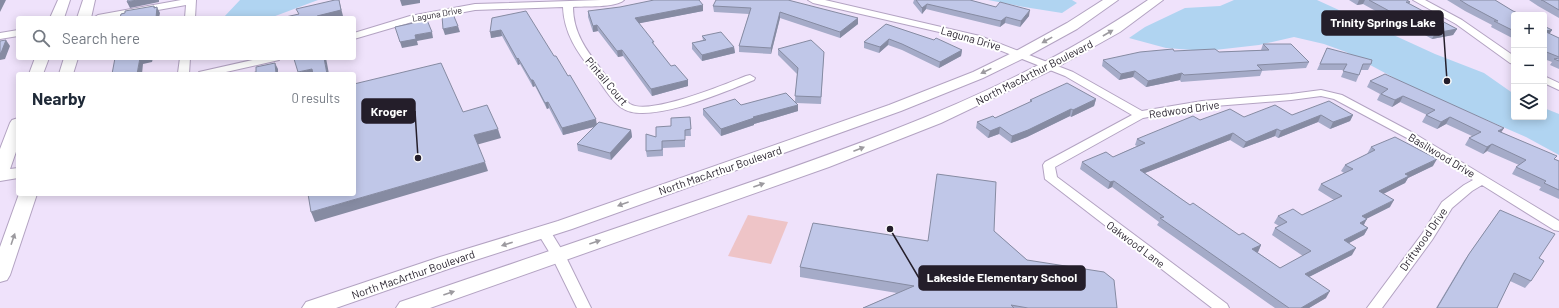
<!DOCTYPE html>
<meta charset="utf-8">
<style>
body{margin:0;font-family:Barlow,sans-serif;background:#f2f2f3;color:#1f2937}
.controls{position:absolute;right:12px;top:12px;display:grid;overflow:hidden;border-radius:4px;box-shadow:0 2px 10px #0003}
.controls button{width:36px;height:36px;display:grid;place-items:center;padding:0;border:0;border-bottom:1px solid #e0e1e3;background:#fff;color:#1f2937;font:20px sans-serif}
.list{margin:0;padding:0;list-style:none}
h2{display:flex;justify-content:space-between;align-items:center;height:52px;margin:0;padding:0 16px;font-size:17px}
h2 small{font-size:13px;font-weight:400;color:#747a83}
.icon{flex:none;width:22px;height:22px;fill:none;stroke:currentColor;stroke-width:2;stroke-linecap:round;stroke-linejoin:round}
.map{position:relative;flex:none;width:1559px;height:308px;overflow:hidden}
.search{position:absolute;background:#fff;box-shadow:0 2px 10px #0003;left:16px;top:16px;width:340px;height:44px;display:flex;align-items:center;gap:10px;box-sizing:border-box;padding:0 14px;border-radius:4px;color:#747a83;font-size:15px}
.panel{position:absolute;background:#fff;box-shadow:0 2px 10px #0003;left:16px;top:72px;width:340px;height:124px;border-radius:4px}
.map>svg:first-child{display:block}
.green{fill:#eec4c7}
.water{fill:#b0d4f1}
.lines{fill:none;stroke-linecap:round;stroke-linejoin:round}
.street-casing{stroke:#b3a3c2;stroke-width:2}
.secondary-casing{stroke:#b3a3c2;stroke-width:2}
.street{fill:#fff;fill-rule:evenodd}
.secondary{fill:#fff;fill-rule:evenodd}
.wall{fill:#a5abc8}
.shaded-wall{fill:#868ba2}
.building{fill:#c0c7e8;stroke:#868ba2}
.oneway{fill:#9c9a9f}
.labels{text-anchor:middle;dominant-baseline:central;stroke-width:4;stroke-linejoin:round;paint-order:stroke}
.far-street-label{font-size:9px;fill:#241e2a;stroke:#fff}
.street-label{font-size:11px;fill:#241e2a;stroke:#fff}
.leader{fill:none;stroke:#241e2a;stroke-width:1.5}
.callout-dot{fill:#241e2a;stroke:#fff;stroke-width:1.5}
.callout{fill:#241e2a;stroke:#241e2a;stroke-width:1.5}
.callout-label{font-size:12px;text-anchor:middle;font-weight:bold;fill:#fff}
</style>
<div class="map">
<svg width="1559" height="308" viewBox="0 0 1559 308">
<rect width="100%" height="100%" fill="#efe2fb"/>
<path class="green" d="M748,215L788,222L771,264L728,256Z"/>
<path class="water" d="M240,0H318L270,18H223Z
M988,0H1072L1077,3L1062,13L1024,7Z
M1234,0H1317L1435,54L1484,73L1514,94V117H1544V108L1559,114V155L1526,137L1413,88L1346,52L1324,44L1294,37L1259,45L1206,51L1166,48L1129,38L1145,27L1185,8L1220,6Z"/>
<g class="lines">
<g class="street-casing">
<path id="street" d="M181,0H196L195,18H185L186,5L113,18H93L98,15Z
M601,0H624C616,8 584,6 573,7C573,32 586,50 601,69C609,80 618,96 630,104C650,116 725,84 746,76L750,75L755,78L754,80C727,91 647,126 622,108C610,100 602,84 593,72C577,52 564,33 563,7L475,10L412,22L354,39V33L410,16L475,4Z
M808,0H825L980,36L1073,72L1142,111L1202,101L1291,94L1321,90L1342,95L1415,134L1559,221V231L1554,230L1482,185L1472,191L1452,208L1432,240L1382,308H1367L1422,234L1442,202L1464,185L1473,180L1407,138L1334,99L1321,96L1291,100L1202,107L1143,118L1055,167L1057,177L1227,304L1229,308H1212L1045,179L1043,165L1045,162L1132,115L1065,76L974,40L813,3Z
M1413,0H1425L1462,20L1514,56V64L1510,63L1456,24Z
M18,30V36L0,39V33Z
M180,58H190L189,74L178,73Z
M261,58H280L279,60L217,74H198L199,72Z
M1544,76L1559,83V90L1544,83Z
M544,227L549,229L565,255L591,308H577L551,255L537,232L539,229Z"/>
</g>
<g class="secondary-casing">
<path id="secondary" d="M58,0H70L64,18H50Z
M83,0H95L91,18H77Z
M1103,0H1118L1077,29L1026,57L983,78L901,111L572,229L454,267L336,308H302L306,302L440,257L558,221L889,105L973,72L1016,51L1067,23Z
M1148,0H1163L1120,32L1054,69L941,123L829,167L430,308H396L400,302C506,266 613,229 719,193C868,142 1018,89 1148,0Z
M35,58H49L43,74H29Z
M64,58H78L73,74H59Z
M18,118V146L10,169L18,168V178L0,181V149L10,123L12,120Z
M19,194H37L10,275L7,280L0,282V247Z"/>
</g>
<use href="#street" class="street"/>
<use href="#secondary" class="secondary"/>
</g>
<path class="wall" d="M716,0L858,18V24L840,38L780,18L771,54L739,52V46L749,14L714,12L713,6Z
M914,0H970L1029,16L1020,27L1005,23L1000,27L926,9L922,14L913,3Z
M1349,0H1407L1410,2L1409,4L1457,29L1453,35L1432,39L1395,18L1390,19L1363,4L1357,5Z
M1447,0H1495L1513,11L1514,15V39L1491,27L1492,25L1465,11Z
M1529,0H1559V18L1538,6Z
M588,11H703L639,23L654,45L671,66L688,80V86L652,96L623,56L618,57L598,31L593,32L588,17Z
M492,18L554,56L597,124L631,130L632,137L611,160L578,151L577,144L594,127L563,135L549,108L547,109L535,86L533,87L520,64L518,65L502,36L491,38Z
M886,24L962,50L961,56L939,68L902,50L888,45L879,53L864,48V42Z
M1544,26L1552,30L1549,34L1559,38V69L1550,65L1552,62L1544,59Z
M702,36L734,47L735,53L702,61L692,49V43L703,40Z
M1263,44L1309,62L1306,68L1262,71L1260,76L1181,82L1180,80L1146,87L1133,77L1119,80L1102,66L1103,60L1174,51L1219,52L1261,50Z
M1327,48L1371,64L1368,70H1361L1356,82L1341,77L1344,70H1317Z
M778,49L824,52L821,104L796,103L798,105V111L754,124V125L721,136L703,115V109L795,101L797,74L778,55Z
M1370,81L1504,128L1501,132L1559,161V199L1539,190L1541,187L1512,174L1516,167L1519,165L1487,151L1483,154L1465,145L1469,138L1472,136L1446,124L1437,129L1422,122L1426,115H1427L1400,102L1392,107L1377,100L1380,94L1367,87Z
M1096,99L1094,106L1071,117L1070,116L1027,137L1011,143L999,134L988,138L976,128L977,122L995,118L1030,102V100Z
M1292,115H1353L1350,121L1330,129L1318,122L1278,138L1275,136L1243,148L1230,140L1145,173L1190,205L1239,235L1261,245L1258,252H1257L1280,268L1303,256L1272,235L1275,228L1279,226L1274,223L1278,216L1302,215L1334,200L1318,190L1321,184L1344,173L1341,171L1345,165L1367,154L1371,147L1433,166L1408,178L1405,183L1383,194L1390,207L1366,219L1364,225L1368,228L1364,235L1348,243L1352,255L1309,277L1326,298L1309,308H1275L1157,225L1159,222L1112,187L1108,189L1080,169L1082,162L1113,157L1137,146L1135,145L1137,139L1200,120Z
M690,117L691,136H685V147L663,148V156L647,157L646,151L656,137L671,126Z
M1500,210L1539,258L1531,281L1525,288L1510,281L1497,308H1436L1464,261Z
M994,231L1027,260L1117,308H863L897,293L800,277V267L928,241Z"/>
<path class="shaded-wall" d="M0,0H6L0,12Z
M137,0H159V2L130,8L127,2Z
M339,0L343,16L334,18H318L317,16Z
M400,0H420V3L402,6Z
M1359,0H1365L1363,4L1357,5Z
M927,4L926,9L922,14V8Z
M703,5V11L636,24L635,18Z
M154,6L157,10V7L160,13L159,18H156L154,8Z
M1030,10L1029,16L1020,27L1021,21Z
M780,12V18L771,54V48Z
M1397,12L1395,18L1390,19L1393,13Z
M1006,17L1005,23L1000,27L1001,21Z
M858,18V24L840,38V32Z
M597,25L598,31L593,32V26Z
M458,26L460,32L445,35L443,29Z
M1457,29L1453,35L1432,39L1435,33Z
M501,30L502,36L491,38L490,32Z
M1552,30L1548,36L1544,31Z
M432,32L433,38L417,41L418,45L402,48L400,42L415,35Z
M889,39L888,45L879,53L880,47Z
M6,40L10,46L5,59L0,60V53Z
M734,47L735,53L702,61V55Z
M622,50L623,56L618,57L617,51Z
M962,50L961,56L939,68L940,62Z
M140,58H153L152,62L143,64L142,74H137Z
M324,58H326L329,74H327Z
M518,58L520,64L518,65L517,59Z
M275,63L278,69V74H276Z
M312,69L314,74H299L298,72Z
M1135,71L1133,77L1119,80L1121,74Z
M1182,73L1180,80L1146,87L1148,81Z
M531,80H533L535,86L533,87Z
M688,80V86L652,96L651,89Z
M1403,96L1400,102L1392,107L1395,100Z
M1096,99L1094,106L1071,117L1073,110Z
M548,102L549,108L547,109L545,103Z
M798,105V111L754,124V125L721,136V129L753,117Z
M1071,109L1070,116L1027,137L1011,143L1012,136Z
M1321,115L1318,122L1278,138L1281,131Z
M1353,115L1350,121L1330,129L1333,122Z
M1450,117L1446,124L1437,129L1441,122Z
M596,119L597,126L563,135L562,128Z
M1000,127L999,134L988,138L990,131Z
M1504,128L1500,134L1498,131Z
M498,129L501,138L476,145L474,135Z
M1277,129L1275,136L1243,148L1246,142Z
M631,130L632,137L611,160L610,153Z
M1233,133L1230,140L1137,176L1140,170Z
M1492,144L1487,151L1483,154L1487,147Z
M1437,159L1433,166L1408,178L1405,183L1375,198L1379,191L1405,174Z
M485,162L488,171L315,222L311,212Z
M1114,181L1112,187L1108,189L1110,182Z
M1394,200L1390,207L1358,223L1362,216Z
M1367,219L1363,226L1360,223Z
M1368,228L1364,235L1340,248L1344,240Z
M1261,245L1258,252L1249,256L1252,249Z
M1356,248L1352,255L1301,281L1305,274Z
M1330,291L1326,298L1309,308H1301Z"/>
<path class="building" d="M128,0H137L127,2Z
M335,0H339L341,10L317,16L318,18H281L299,14L296,9Z
M654,0H699L703,5L635,18L654,42H652L671,66L675,65L688,80L651,89L622,50L617,51L597,25L593,26L588,11L620,7Z
M716,0H788L858,18L840,32L780,12L771,48L739,46L751,8L713,6Z
M916,0H970L996,7L1000,2L1030,10L1021,21L1006,17L1001,21L927,4L922,8Z
M1369,0H1407L1410,2H1406L1457,29L1435,33L1397,12L1393,13Z
M1460,0H1495L1513,11L1522,15H1514V31L1494,21H1498L1468,5Z
M1541,0H1559V10L1542,0Z
M154,6V8L157,7L156,18H120L121,14L125,13V11Z
M526,11L554,56H556L568,76L570,75L596,119L562,128L548,102L545,103L533,80H531L518,58L517,59L501,30L490,32L492,18Z
M453,14L458,26L443,29L442,16Z
M427,20L432,32L415,35L416,39L400,42L395,27Z
M886,24L934,40L936,38L962,50L940,62L902,44L889,39L880,47L864,42Z
M1544,26L1552,30L1544,31Z
M1544,31L1559,38V57L1544,51Z
M721,32L734,47L702,55L692,43L706,40L702,36Z
M6,40L1,53H0V41Z
M811,40L824,52L821,97L795,96L798,68L778,49Z
M1263,44H1291L1309,62L1257,65L1262,70L1184,75L1182,73L1148,81L1135,71L1121,74L1103,60L1140,52L1173,49L1174,51L1215,49L1219,52L1269,50Z
M1327,48L1372,60L1371,64H1363L1359,75L1343,71L1347,64H1320Z
M115,58H140L137,74H112Z
M300,58H324L327,74H313L312,69L298,72L294,59Z
M1559,58V61L1554,59Z
M275,63L276,74H247L256,72V67Z
M441,63L463,112L487,105L498,129L474,135L485,162L311,212L308,194H354V84Z
M1385,74L1504,128L1498,131L1557,156L1554,159L1559,161V190L1544,183L1546,181L1516,167L1526,160L1492,144L1487,147L1469,138L1481,132L1450,117L1441,122L1426,115L1435,110L1403,96L1395,100L1381,94L1388,89L1370,81Z
M1067,83L1096,99L1073,110L1071,109L1028,130L1012,136L1000,127L990,131L977,122L993,116L995,118L1032,101L1030,100Z
M786,93L798,105L753,117L754,118L721,129L703,109L735,99L741,105Z
M1329,101L1353,115L1333,122L1321,115L1281,131L1277,129L1246,142L1233,133L1140,170L1190,205L1193,203L1239,235L1243,233L1261,245L1252,249L1280,268L1311,251L1275,228L1287,222L1278,216L1293,209L1302,215L1342,196L1321,184L1353,169L1345,165L1375,150L1371,147L1395,137L1437,159L1405,174L1409,176L1379,191L1394,200L1362,216L1367,219L1360,223L1368,228L1344,240L1356,248L1305,274L1330,291L1301,308H1289L1160,218L1164,217L1114,181L1110,182L1082,162L1106,152L1113,157L1145,143L1137,139L1193,116L1200,120L1230,109L1244,117L1275,105L1292,115Z
M690,117L691,129L685,130V140L662,141V150L646,151V134L656,137V127L671,126V118Z
M599,122L631,130L610,153L577,144Z
M937,174L996,182L994,231L1027,260L1104,272L1114,280L1117,308H1028L1011,305L1014,308H863L914,286L800,267L813,223L928,241Z
M1500,210L1555,234L1539,258L1544,261L1531,281L1514,273L1497,308H1437L1469,254Z"/>
<defs><path id="oneway-solid" d="M-6-.8H1V-3.2L6.5 0L1 3.2V.8H-6Z"/></defs>
<g class="oneway">
<use href="#oneway-solid" transform="translate(1108 33) rotate(-30)"/>
<use href="#oneway-solid" transform="translate(1047 40) rotate(151)"/>
<use href="#oneway-solid" transform="translate(986 71) rotate(154)"/>
<use href="#oneway-solid" transform="translate(859 149) rotate(-21)"/>
<use href="#oneway-solid" transform="translate(759 185) rotate(-19)"/>
<use href="#oneway-solid" transform="translate(623 204) rotate(160)"/>
<use href="#oneway-solid" transform="translate(13 239) rotate(-71)"/>
<use href="#oneway-solid" transform="translate(595 242) rotate(-19)"/>
<use href="#oneway-solid" transform="translate(507 244) rotate(163)"/>
<use href="#oneway-solid" transform="translate(449 293) rotate(-19)"/>
</g>
<g class="labels">
<g class="far-street-label">
<text transform="translate(437 14) rotate(-10)">Laguna Drive</text>
</g>
<g class="street-label">
<text transform="translate(971 38) rotate(16)">Laguna Drive</text>
<text transform="translate(1034 72) rotate(-27)">North MacArthur Boulevard</text>
<text transform="translate(607 81) rotate(50)">Pintail Court</text>
<text transform="translate(1184 109) rotate(-8)">Redwood Drive</text>
<text transform="translate(1442 155) rotate(31)">Basilwood Drive</text>
<text transform="translate(720 170) rotate(-19)">North MacArthur Boulevard</text>
<text transform="translate(1423 239) rotate(-55)">Driftwood Drive</text>
<text transform="translate(1136 244) rotate(37)">Oakwood Lane</text>
<text transform="translate(413 274) rotate(-19)">North MacArthur Boulevard</text>
</g>
</g>
<path class="leader" d="M1447 81L1443 23M418 158L415 111M890 229L919 278"/>
<g class="callout-dot">
<circle cx="1447" cy="81" r="4"/>
<circle cx="418" cy="158" r="4"/>
<circle cx="890" cy="229" r="4"/>
</g>
<g class="callout">
<rect x="1322" y="11" width="121" height="24" rx="4"/>
<rect x="362" y="99" width="53" height="24" rx="4"/>
<rect x="919" y="266" width="166" height="24" rx="4"/>
</g>
<g class="callout-label">
<text x="1383" y="27">Trinity Springs Lake</text>
<text x="389" y="116">Kroger</text>
<text x="1002" y="282">Lakeside Elementary School</text>
</g>
</svg>
<div class="controls">
<button>+</button>
<button>−</button>
<button><svg class="icon" aria-label="layers" viewBox="0 0 24 24"><path d="M12 4l9 5-9 5-9-5zM3 14l9 5 9-5"/></svg></button>
</div>
<div class="search"><svg class="icon" aria-label="search" viewBox="0 0 24 24"><circle cx="10" cy="10" r="6"/><path d="M15 15l6 6"/></svg>Search here</div>
<section class="panel">
<h2>Nearby<small>0 results</small></h2>
<ul class="list">
</ul>
</section>
</div>
